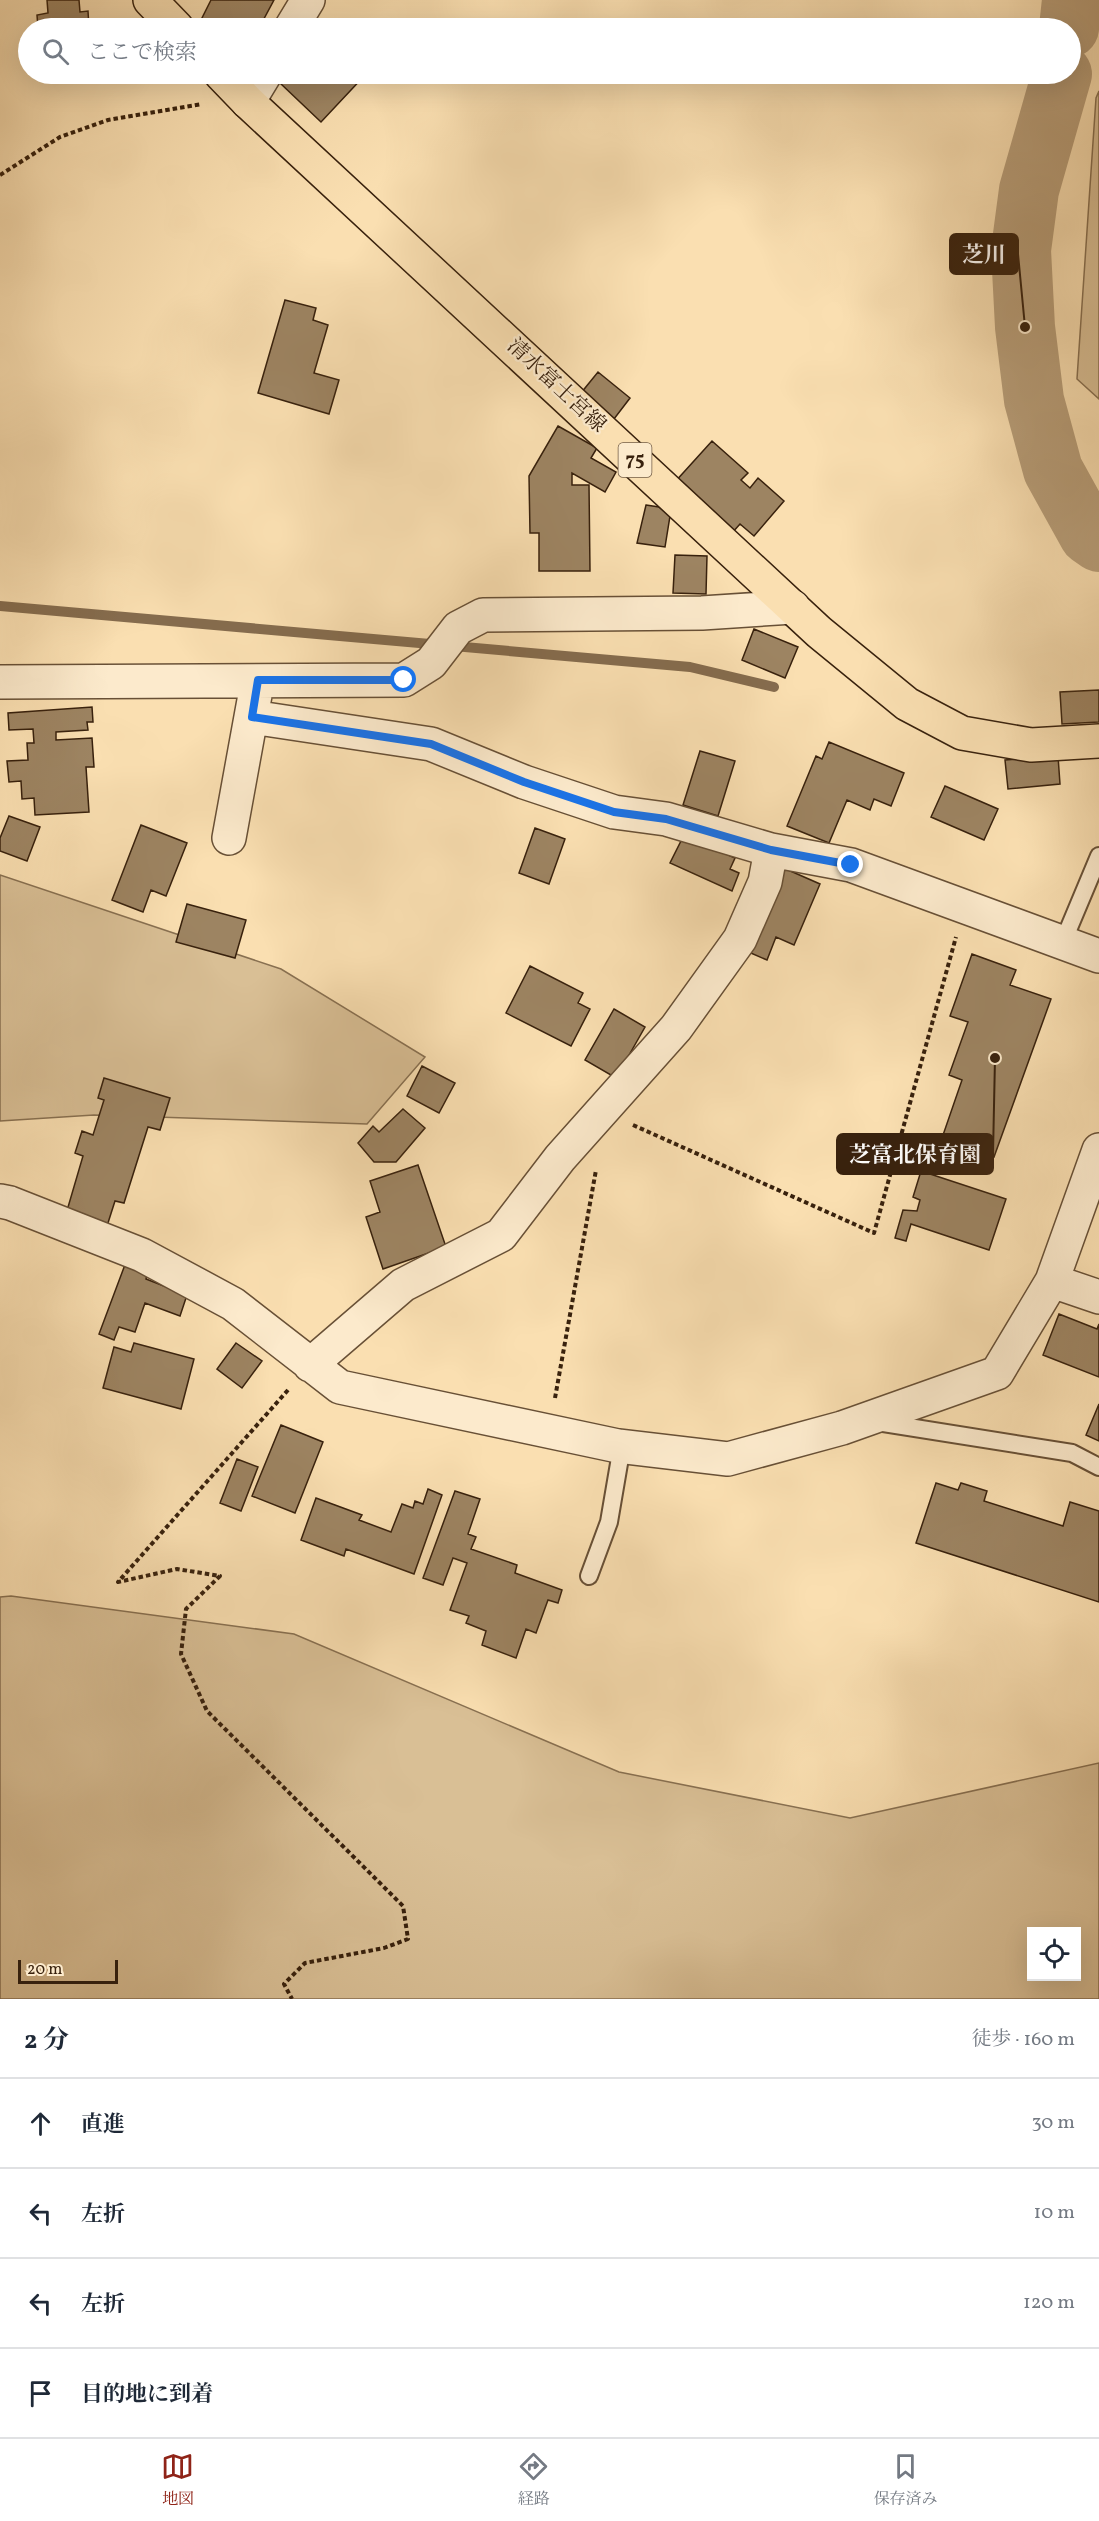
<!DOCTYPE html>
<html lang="ja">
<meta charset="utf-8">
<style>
body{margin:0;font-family:Vollkorn,"Noto Serif JP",serif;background:#f6f6f7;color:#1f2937}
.controls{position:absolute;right:18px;bottom:18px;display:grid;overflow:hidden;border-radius:0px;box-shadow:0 6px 24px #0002}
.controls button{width:54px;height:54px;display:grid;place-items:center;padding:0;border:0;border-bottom:2px solid #e0e1e3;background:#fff;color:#1f2937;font:30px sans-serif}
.scale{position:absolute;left:18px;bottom:15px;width:100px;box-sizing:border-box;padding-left:6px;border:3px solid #38210d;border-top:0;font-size:16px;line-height:21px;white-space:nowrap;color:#38210d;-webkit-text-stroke:4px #fceacc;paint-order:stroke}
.stop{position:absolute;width:18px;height:18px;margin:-14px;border:4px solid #1a73e8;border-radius:50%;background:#fff}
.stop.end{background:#1a73e8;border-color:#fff;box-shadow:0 2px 6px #0008}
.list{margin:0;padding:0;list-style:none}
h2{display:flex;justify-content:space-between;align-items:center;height:78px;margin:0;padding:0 24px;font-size:26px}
h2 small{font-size:20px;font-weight:400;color:#747a83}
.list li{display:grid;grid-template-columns:39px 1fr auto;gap:18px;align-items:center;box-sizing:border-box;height:90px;padding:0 24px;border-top:2px solid #e0e1e3}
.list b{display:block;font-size:22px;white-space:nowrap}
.list em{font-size:20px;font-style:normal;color:#747a83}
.icon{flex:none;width:33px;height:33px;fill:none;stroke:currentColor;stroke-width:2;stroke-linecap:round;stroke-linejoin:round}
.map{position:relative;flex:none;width:1099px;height:1999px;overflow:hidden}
.search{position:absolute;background:#fff;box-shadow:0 6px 24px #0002;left:18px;right:18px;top:18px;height:66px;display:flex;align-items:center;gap:15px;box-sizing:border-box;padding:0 21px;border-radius:33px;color:#747a83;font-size:22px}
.sheet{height:438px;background:#fff}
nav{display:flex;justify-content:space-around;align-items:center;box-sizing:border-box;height:84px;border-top:2px solid #e0e1e3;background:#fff;font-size:16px;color:#747a83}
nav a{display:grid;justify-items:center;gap:3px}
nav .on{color:#8f2418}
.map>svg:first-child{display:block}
.green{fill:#d9bf95;stroke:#887051;stroke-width:1.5;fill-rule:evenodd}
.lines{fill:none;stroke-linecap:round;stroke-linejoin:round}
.stream{stroke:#856c4e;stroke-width:10}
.river{stroke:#b89e79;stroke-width:60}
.building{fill:#9d8462;stroke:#38210d;stroke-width:1.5}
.lane-casing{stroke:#685036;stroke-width:20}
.street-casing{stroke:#685036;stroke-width:36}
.primary-casing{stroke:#38210d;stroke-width:36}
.path{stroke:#38210d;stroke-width:4;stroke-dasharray:4.5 3;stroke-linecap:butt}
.lane{stroke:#fceacc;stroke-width:16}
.street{stroke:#fceacc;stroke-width:33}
.primary{stroke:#fadfb1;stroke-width:33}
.route{stroke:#1a73e8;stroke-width:8}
.labels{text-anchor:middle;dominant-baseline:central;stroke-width:4.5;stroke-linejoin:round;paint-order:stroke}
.shield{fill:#fceacc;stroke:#735d46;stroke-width:1.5}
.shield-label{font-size:20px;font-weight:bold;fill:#38210d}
.street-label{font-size:21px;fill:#38210d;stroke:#fceacc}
.leader{fill:none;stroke:#38210d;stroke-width:2}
.callout-dot{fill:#38210d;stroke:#fceacc;stroke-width:2}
.callout{fill:#38210d;stroke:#38210d;stroke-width:2}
.callout-label{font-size:22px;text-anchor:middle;font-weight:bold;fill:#fff}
</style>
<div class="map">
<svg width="1099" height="1999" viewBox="0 0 1099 1999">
<rect width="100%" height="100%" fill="#fadfb1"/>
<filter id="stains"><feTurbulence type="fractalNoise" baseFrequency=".00333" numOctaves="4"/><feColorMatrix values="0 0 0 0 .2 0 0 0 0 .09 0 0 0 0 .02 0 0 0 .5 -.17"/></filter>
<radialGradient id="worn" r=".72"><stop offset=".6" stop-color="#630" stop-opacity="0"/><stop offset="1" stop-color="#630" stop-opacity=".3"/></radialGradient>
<path class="green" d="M1099,91V399L1077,379L1096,98Z
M0,875L281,969L425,1057L367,1124L94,1115L0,1121Z
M11,1596L294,1634L619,1772L850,1818L1099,1763V1999H0V1597ZM1032,1932H1076V1976H1032Z"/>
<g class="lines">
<path class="stream" d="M0,606L690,667L774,687"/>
<path class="river" d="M1069,28L1072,0
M1062,74L1029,190L1021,250L1025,327L1034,400L1053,470L1089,535L1099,542"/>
</g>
<path class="building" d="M47,0H79L80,12L88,11L89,28H38L37,15L48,13Z
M211,0H274L259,28H222L202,18Z
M339,20L348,28H331Z
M289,74H366L321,122L280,83Z
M285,300L316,308L313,320L328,325L314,373L339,380L329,414L258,393Z
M598,372L630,398L614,419L581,393Z
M558,426L597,448L591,458L616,472L605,492L572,473V485H589L590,571H539V533H530L529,476Z
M712,441L748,473L741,480L750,488L758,478L784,501L754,536L740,524L732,533L674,483Z
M646,505L659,507L670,516L665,547L637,543Z
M675,555L707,556L706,594L673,593Z
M754,629L798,647L785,678L742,660Z
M1099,690V722L1062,724L1060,692Z
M92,707L93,722H87L88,730L56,732V740L92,738L94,767H86L89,812L35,815L34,798L22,799L21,781L9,782L7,761L28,760L27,743H34L33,729L9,730L8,713Z
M829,742L904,773L891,806L874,799L870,810L847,800L829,843L787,826L816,756L822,759Z
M700,751L735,761L718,816L683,805Z
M1058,756L1060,784L1008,789L1005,760Z
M945,786L998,809L984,840L931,817Z
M9,816L40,827L27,861L0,851V838Z
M141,825L187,843L166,896L151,890L143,912L112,900Z
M535,828L565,839L549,884L519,873Z
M684,835L735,858L730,869L739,873L732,891L670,863Z
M779,866L820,884L794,945L776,937L767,960L744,950Z
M187,904L246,920L235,958L176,942Z
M972,954L1016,970L1010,985L1051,999L994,1157L942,1138L962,1080L949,1075L968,1022L950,1016Z
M530,966L583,993L578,1003L590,1009L571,1046L506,1013Z
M614,1009L645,1027L616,1078L585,1060Z
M422,1066L455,1083L439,1113L407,1096Z
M104,1078L170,1098L160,1130L148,1127L124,1203L115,1201L107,1226L66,1214L83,1156L75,1153L82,1131L93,1135L104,1100L98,1098Z
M403,1109L425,1128L396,1162H374L358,1143L373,1126L379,1132Z
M418,1165L446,1247L383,1269L366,1217L380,1212L370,1181Z
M921,1171L1006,1199L989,1250L911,1224L906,1241L895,1238L903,1210L917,1211L920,1200L913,1197Z
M126,1262L148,1270L146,1279L187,1295L180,1316L145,1303L135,1332L119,1327L114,1340L99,1334Z
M1059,1314L1097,1329L1099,1324V1377L1043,1355Z
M134,1343L194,1359L181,1409L103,1388L114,1347L131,1352Z
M236,1343L262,1361L242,1388L217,1369Z
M1099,1404V1441L1086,1435Z
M281,1425L323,1442L295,1513L252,1496Z
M237,1459L258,1467L241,1511L220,1503Z
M936,1483L958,1490L961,1483L987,1491L984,1501L1063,1526L1070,1502L1099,1511V1602L916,1543Z
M428,1489L442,1495L414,1574L346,1549L344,1556L301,1540L316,1498L362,1515L359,1520L391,1532L402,1504L413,1508L415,1501L423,1504Z
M455,1491L480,1499L468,1534L476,1537L471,1549L517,1565L515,1573L562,1590L558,1603L548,1600L536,1633L526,1629L516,1658L482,1645L486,1631L466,1623L469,1616L450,1610L467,1563L453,1558L443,1585L423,1578Z"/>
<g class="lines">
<g class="lane-casing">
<path id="lane" d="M1063,942L1099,856
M877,1422L1072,1453L1099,1467
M589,1576L609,1522L622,1446"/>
</g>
<g class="street-casing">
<path id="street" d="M291,28L308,0
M248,102L265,74
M0,682L404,680L431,663L458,628L483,615L702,613L793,607
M252,717L431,744L524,782L614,812L666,819L771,850L851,865L1099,956
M229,838L255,695
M0,1201L10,1203L142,1255L233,1304L340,1387L618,1446L728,1459L842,1428L997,1373L1052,1281L1099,1150
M1052,1281L1099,1297
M310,1365L403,1285L501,1235L560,1158L676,1028L740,939L765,882L771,850"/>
</g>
<g class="primary-casing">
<path id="primary" d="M150,0L177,28
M221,74L248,102L819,632L907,704L962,733L1031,745L1099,741"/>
</g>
<path class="path" d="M0,175L60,137L108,120L202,104
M633,1125L874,1233L956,937
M288,1390L118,1582L177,1569L220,1576L186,1609L181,1654L207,1711L403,1906L408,1939L384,1948L305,1963L284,1984L292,1999
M555,1398L596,1170"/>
<use href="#lane" class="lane"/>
<use href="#street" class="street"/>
<use href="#primary" class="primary"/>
</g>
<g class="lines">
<path class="route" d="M404,680H258L252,717L431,744L524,782L614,812L666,819L771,850L851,865"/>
</g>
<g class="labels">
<rect class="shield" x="618.5" y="443" width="33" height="34" rx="4.5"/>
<g class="shield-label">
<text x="635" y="460">75</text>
</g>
<g class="street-label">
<text transform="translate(556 386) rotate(43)">清水富士宮線</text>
</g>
</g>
<path class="leader" d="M1025 327L1018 254M995 1058L993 1154"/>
<g class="callout-dot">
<circle cx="1025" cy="327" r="6"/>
<circle cx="995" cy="1058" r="6"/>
</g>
<g class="callout">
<rect x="950" y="234" width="68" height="40" rx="6"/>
<rect x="837" y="1134" width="156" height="40" rx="6"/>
</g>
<g class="callout-label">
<text x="984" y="262">芝川</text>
<text x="915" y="1162">芝富北保育園</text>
</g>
<rect width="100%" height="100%" filter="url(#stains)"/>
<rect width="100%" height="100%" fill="url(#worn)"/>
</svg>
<div class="controls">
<button><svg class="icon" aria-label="locate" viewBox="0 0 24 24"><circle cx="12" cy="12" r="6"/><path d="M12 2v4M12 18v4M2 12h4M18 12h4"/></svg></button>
</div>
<div class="scale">20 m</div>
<div class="stop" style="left:404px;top:680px"></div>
<div class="stop end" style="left:851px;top:865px"></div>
<div class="search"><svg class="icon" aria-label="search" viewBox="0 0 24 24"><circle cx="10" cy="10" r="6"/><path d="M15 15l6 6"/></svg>ここで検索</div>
</div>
<section class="sheet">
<h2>2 分<small>徒歩 · 160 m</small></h2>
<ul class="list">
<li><svg class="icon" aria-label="ahead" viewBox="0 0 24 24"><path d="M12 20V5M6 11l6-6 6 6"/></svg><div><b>直進</b></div><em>30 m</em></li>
<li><svg class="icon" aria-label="left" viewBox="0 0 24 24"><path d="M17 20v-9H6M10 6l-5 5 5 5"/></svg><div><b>左折</b></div><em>10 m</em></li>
<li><svg class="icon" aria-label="left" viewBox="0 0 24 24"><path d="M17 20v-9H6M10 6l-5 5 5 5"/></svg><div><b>左折</b></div><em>120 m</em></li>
<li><svg class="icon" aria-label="arrive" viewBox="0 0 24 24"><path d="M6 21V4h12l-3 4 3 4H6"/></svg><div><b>目的地に到着</b></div></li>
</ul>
</section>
<nav>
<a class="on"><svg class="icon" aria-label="map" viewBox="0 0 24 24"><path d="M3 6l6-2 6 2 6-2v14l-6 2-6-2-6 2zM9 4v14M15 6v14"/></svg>地図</a>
<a><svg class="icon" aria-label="directions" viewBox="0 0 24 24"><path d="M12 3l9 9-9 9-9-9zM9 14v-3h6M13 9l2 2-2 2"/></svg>経路</a>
<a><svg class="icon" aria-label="saved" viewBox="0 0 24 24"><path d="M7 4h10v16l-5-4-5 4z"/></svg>保存済み</a>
</nav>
